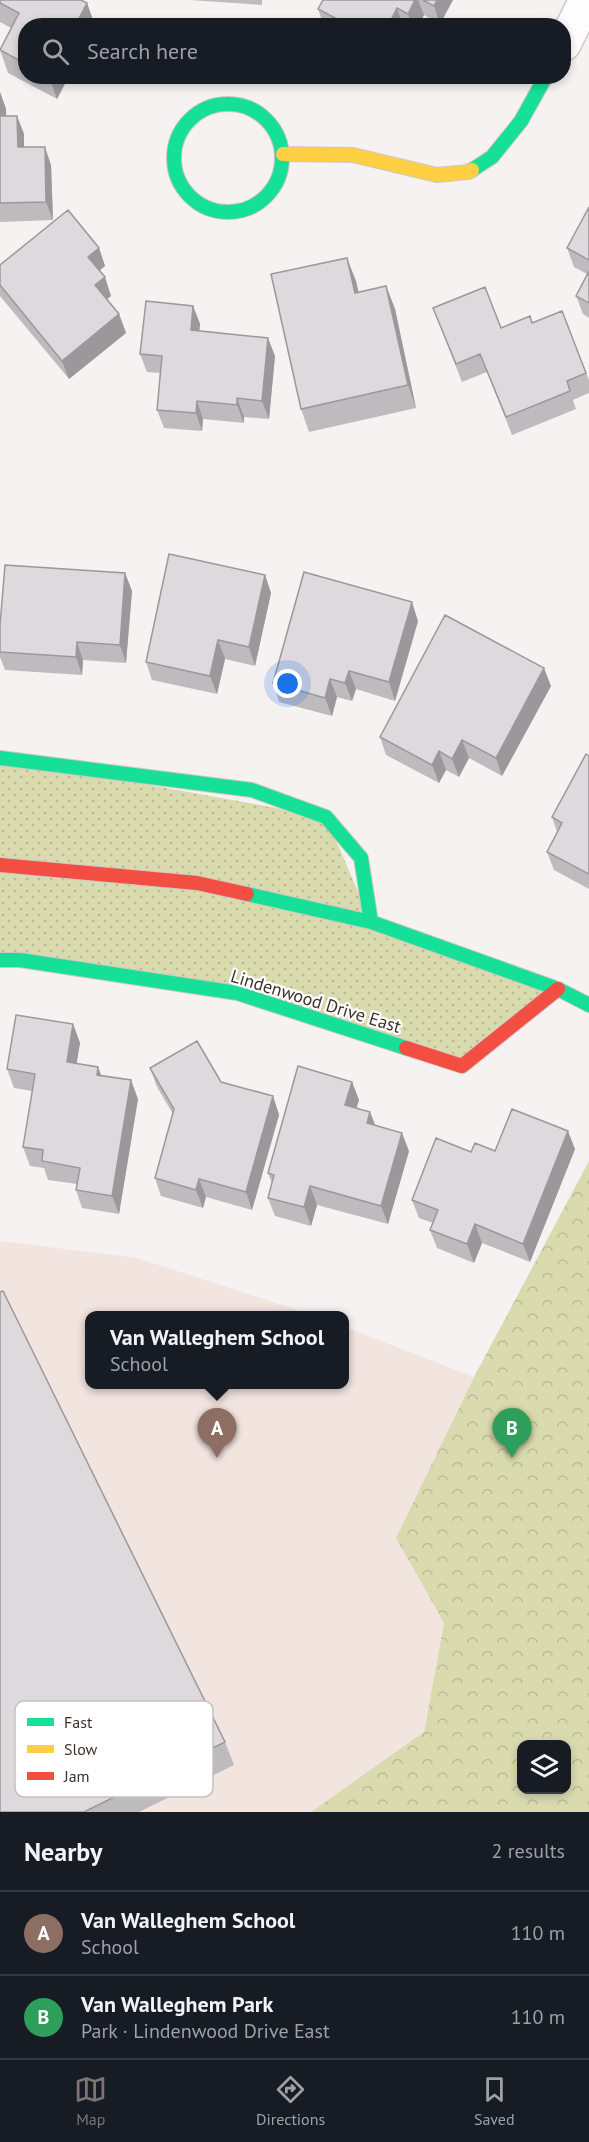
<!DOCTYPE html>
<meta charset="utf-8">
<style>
body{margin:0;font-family:"PT Sans",sans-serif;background:#20242c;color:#f1f3f6}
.controls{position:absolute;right:18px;bottom:18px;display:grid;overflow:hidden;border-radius:12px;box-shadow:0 3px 9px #0003}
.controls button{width:54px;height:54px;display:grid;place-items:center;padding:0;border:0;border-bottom:2px solid #363941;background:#171b24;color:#f1f3f6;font:30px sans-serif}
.you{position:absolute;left:288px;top:684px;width:21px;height:21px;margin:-15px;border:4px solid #fff;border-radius:50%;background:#1a73e8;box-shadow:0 0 0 9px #1a73e833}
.badge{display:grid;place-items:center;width:39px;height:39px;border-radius:50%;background:#7f746f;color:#fff;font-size:20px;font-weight:700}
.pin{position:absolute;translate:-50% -50px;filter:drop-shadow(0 2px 3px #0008)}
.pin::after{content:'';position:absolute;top:32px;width:21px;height:18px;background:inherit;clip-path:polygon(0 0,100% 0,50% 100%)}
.popup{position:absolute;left:85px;top:1311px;width:264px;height:78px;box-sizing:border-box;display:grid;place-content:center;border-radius:12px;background:#171b24;filter:drop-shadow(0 2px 4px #0005);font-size:20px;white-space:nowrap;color:#9ea1a6}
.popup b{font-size:22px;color:#f1f3f6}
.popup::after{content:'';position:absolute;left:50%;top:100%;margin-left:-12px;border:12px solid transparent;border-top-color:#171b24}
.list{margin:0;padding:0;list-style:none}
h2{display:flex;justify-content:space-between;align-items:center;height:78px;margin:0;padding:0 24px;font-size:26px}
h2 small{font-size:20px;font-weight:400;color:#9ea1a6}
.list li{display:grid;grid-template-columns:39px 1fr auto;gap:18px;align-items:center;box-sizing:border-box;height:84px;padding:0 24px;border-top:2px solid #363941}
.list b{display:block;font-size:22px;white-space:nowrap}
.list p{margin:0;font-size:20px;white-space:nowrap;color:#9ea1a6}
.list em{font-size:20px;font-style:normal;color:#9ea1a6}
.icon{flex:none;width:33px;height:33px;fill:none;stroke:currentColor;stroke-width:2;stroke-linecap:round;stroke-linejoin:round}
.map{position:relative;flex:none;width:589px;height:1812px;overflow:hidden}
.search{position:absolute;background:#171b24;box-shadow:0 3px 9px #0003;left:18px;right:18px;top:18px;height:66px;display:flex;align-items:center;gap:15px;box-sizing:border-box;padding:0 21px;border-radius:24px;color:#9ea1a6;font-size:22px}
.sheet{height:246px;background:#171b24}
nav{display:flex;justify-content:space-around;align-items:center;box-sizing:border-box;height:84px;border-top:2px solid #363941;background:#171b24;font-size:16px;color:#9ea1a6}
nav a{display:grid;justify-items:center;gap:3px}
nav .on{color:#7f746f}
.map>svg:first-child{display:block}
.built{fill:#f2e4df}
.grass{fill:url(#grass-dots)}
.park{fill:url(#park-crowns);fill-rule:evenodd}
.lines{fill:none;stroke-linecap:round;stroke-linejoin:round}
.street-casing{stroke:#d0c7c3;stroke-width:36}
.fast-casing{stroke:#d0c7c3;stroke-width:16}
.slow-casing{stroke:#d0c7c3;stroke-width:16}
.jam-casing{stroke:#d0c7c3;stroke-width:16}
.street{stroke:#fefdfd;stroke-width:33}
.fast{stroke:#16e098;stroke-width:14}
.slow{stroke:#ffcf43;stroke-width:14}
.jam{stroke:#f24e42;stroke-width:14}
.wall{fill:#bebbbe}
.shaded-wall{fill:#9b989b}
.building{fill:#ddd9dd;stroke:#9b989b;stroke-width:1.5}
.labels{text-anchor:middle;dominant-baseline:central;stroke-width:4.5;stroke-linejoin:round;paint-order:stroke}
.street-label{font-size:18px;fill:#3f3029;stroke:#fff}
.key{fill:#fff;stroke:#c5c1bf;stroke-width:1.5}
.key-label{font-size:16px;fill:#3f3029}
</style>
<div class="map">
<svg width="589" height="1812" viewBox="0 0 589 1812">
<defs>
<pattern id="grass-dots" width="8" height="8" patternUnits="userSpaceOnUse" patternTransform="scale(1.5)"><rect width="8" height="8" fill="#dadaaf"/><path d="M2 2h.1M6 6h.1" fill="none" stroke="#bcbb97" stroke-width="1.8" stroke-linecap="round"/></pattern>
<pattern id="park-crowns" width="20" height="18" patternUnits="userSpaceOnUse" patternTransform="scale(1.5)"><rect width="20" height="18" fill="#dadaaf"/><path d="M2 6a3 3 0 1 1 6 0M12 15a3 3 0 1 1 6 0" fill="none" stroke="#bcbb97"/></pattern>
</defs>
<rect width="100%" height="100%" fill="#f6f2f1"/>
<path class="built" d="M0,1241L137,1258L313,1315L89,1316V1384H344L345,1327L474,1377L396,1538L444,1623L424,1732L311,1812H0Z"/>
<path class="grass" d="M0,758L326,817L371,922L558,989L462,1066L237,993L0,960Z"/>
<path class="park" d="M589,1161V1812H311L424,1732L444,1623L396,1538L474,1377ZM522,1744H566V1790H522Z"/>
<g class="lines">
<g class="street-casing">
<path id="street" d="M564,44L586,0"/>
</g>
<g class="fast-casing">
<path id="fast" d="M174 158a54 54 0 1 1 108 0a54 54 0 1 1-108 0Z
M472,170L492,157L521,121L546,76
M0,758L252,790L326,817L361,858L371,922
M247,894L371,922L558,989L589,1005
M0,960H20L237,993L406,1048"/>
</g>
<g class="slow-casing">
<path id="slow" d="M283,154L353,155L437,175L468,172L472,170"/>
</g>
<g class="jam-casing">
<path id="jam" d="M0,865L197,883L247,894
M406,1048L462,1066L558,989"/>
</g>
<use href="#street" class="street"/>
<use href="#fast" class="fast"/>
<use href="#slow" class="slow"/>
<use href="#jam" class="jam"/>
</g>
<path class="wall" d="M0,0L87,3L95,26H26V76H69L57,99L8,73L0,50L11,28L0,22Z
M190,0H262V5Z
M323,0H453L440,24L424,15L418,26H324L318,9Z
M0,92L6,109V116H17L24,134V147L51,165L53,220L0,222Z
M589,207V318L583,314L576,296L587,274L574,267L567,248Z
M99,248L105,266L99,271L111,296L107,299L119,314L126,333L69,379L0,296V265Z
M356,281L358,292L386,286L395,309L416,408L309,432L301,409Z
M193,306L200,324L199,331L275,356L269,419L244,417V423L203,419L202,431L164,428L157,410L160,373L147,372L140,354Z
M433,308L501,328L532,323L562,311L589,380V393L573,400L576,409L512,435L487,372L462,382Z
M125,573L132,591L126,663L83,660L82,675L5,670L0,657V625Z
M265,575L271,593L255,666L225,659L217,694L152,680L146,662Z
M418,621L395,701L356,689L352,701L337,697L332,716L279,702L273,683Z
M551,686L502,776L469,758L459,777L446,770L439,783L386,755L380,737Z
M589,756V889L554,870L547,852L557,832L552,817Z
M73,1024L80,1043L76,1063L101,1075L138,1099L119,1214L82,1208L76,1190L77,1184L48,1180L44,1168L30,1166L23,1147L32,1091L14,1088L7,1069Z
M150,1068L221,1082L273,1096L279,1115L252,1210L206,1197L203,1208L161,1196L155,1178L173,1114L157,1087Z
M352,1082L359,1100L356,1108L370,1112L375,1125L409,1151L388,1224L317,1205L311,1226L275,1216L268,1198L272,1183L268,1173Z
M575,1149L530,1262L482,1243L474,1263L437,1248L430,1230L433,1223L419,1218L412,1200L471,1152Z
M225,1742L234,1765L139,1812H0Z"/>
<path class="shaded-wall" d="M415,0H418L424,15L418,26H412L408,14Z
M437,0H453L440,24L434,6Z
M87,3L95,26H75Z
M397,8L403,26H388Z
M49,76H69L57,99Z
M0,92L6,109L7,134L0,116Z
M17,116L24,134V165L18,147Z
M45,147L51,165L53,220L46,202Z
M99,248L105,266L94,275L88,257Z
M347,258L356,281L364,316L355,293Z
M105,277L111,296L102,303L95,285Z
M386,286L395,309L416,408L408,385Z
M193,306L200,324L198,349L191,330Z
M119,314L126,333L69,379L62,361Z
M268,338L275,356L269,419L262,401Z
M237,398L244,417V423L237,405Z
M197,401L203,419L202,431L196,413Z
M125,573L132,591L126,663L120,645Z
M265,575L271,593L255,666L249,647Z
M412,602L418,621L395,701L389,682Z
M218,640L225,659L217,694L210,676Z
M77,642L83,660L82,675L76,657Z
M544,668L551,686L502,776L496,758Z
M349,671L356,689L352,701L345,683Z
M330,679L337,697L332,716L325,698Z
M462,740L469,758L459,777L452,759Z
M439,751L446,770L439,783L432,765Z
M73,1024L80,1043L74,1080L67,1062Z
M98,1067L105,1085L97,1075Z
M131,1080L138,1099L119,1214L112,1196Z
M352,1082L359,1100L352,1123L345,1105Z
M273,1096L279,1115L252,1210L246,1192Z
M370,1112L377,1130L367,1123Z
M568,1131L575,1149L530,1262L523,1244Z
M402,1133L409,1151L388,1224L381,1206Z
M199,1179L206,1197L203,1208L196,1190Z
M310,1186L317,1205L311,1226L304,1207Z
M475,1224L482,1243L474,1263L467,1244Z"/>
<path class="building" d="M0,0H81L87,3L75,26H26V64L0,50L19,13L0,3Z
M323,0H415L408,14L397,8L388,26H350L318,9Z
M423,0H437L434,6Z
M0,112V116H17L18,147H45L46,202L0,203Z
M589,207V260L567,248Z
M68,210L99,248L88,257L105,277L95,285L119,314L62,361L0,285V265Z
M347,258L355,293L386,286L408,385L301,409L271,274Z
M589,271V303L576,296Z
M485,287L501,328L530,316L532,323L562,311L586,373L567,381L570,391L506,417L480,354L456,364L433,308Z
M146,301L193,306L191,330L268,338L262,401L237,398V405L197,401L196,413L157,410L162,356L140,354Z
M169,554L265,575L249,647L218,640L210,676L146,662Z
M5,565L125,573L120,645L77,642L76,657L0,652V625Z
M304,572L412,602L389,682L349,671L345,683L330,679L325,698L273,683Z
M445,615L544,668L496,758L462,740L452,759L439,751L432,765L380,737Z
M586,754L589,756V874L547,852L562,823L552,817Z
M16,1015L73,1024L67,1062L98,1067L97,1075L131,1080L112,1196L76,1190L80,1168L42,1161L43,1150L23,1147L35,1074L7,1069Z
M197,1041L221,1082L273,1096L246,1192L199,1179L196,1190L155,1178L174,1109L150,1068Z
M298,1066L352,1082L345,1105L370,1112L367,1123L402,1133L381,1206L310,1186L304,1207L268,1198L274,1175L268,1173Z
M512,1109L568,1131L523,1244L475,1224L467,1244L430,1230L438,1210L412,1200L436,1138L471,1152L475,1143L495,1151Z
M3,1291L225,1742L84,1812H0V1292Z"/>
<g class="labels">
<g class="street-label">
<text transform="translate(316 1001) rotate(17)">Lindenwood Drive East</text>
</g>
</g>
<rect x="15" y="1701" width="198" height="96" rx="9" class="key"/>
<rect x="27" y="1718" width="27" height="8" fill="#16e098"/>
<rect x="27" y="1745" width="27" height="8" fill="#ffcf43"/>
<rect x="27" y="1772" width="27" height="8" fill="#f24e42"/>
<g class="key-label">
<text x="64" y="1728">Fast</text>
<text x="64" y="1755">Slow</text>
<text x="64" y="1782">Jam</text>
</g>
</svg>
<div class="controls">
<button><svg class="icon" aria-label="layers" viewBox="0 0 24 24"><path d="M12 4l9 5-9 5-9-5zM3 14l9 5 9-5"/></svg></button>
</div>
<div class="you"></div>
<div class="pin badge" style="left:217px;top:1458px;background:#8d6e63">A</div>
<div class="popup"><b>Van Walleghem School</b>School</div>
<div class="pin badge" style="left:512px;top:1458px;background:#2e9e5b">B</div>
<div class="search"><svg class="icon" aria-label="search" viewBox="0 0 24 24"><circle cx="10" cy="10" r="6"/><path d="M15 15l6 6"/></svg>Search here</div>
</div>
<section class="sheet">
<h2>Nearby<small>2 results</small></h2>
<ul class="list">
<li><span class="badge" style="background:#8d6e63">A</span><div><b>Van Walleghem School</b><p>School</p></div><em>110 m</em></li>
<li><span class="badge" style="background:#2e9e5b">B</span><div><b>Van Walleghem Park</b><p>Park · Lindenwood Drive East</p></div><em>110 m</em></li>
</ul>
</section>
<nav>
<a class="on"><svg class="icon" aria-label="map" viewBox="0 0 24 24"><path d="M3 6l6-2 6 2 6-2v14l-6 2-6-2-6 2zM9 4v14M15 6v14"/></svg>Map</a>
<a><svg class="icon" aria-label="directions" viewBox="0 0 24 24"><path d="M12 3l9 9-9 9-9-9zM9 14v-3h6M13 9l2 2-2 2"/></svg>Directions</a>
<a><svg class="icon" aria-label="saved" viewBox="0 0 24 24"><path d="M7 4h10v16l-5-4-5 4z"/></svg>Saved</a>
</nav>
